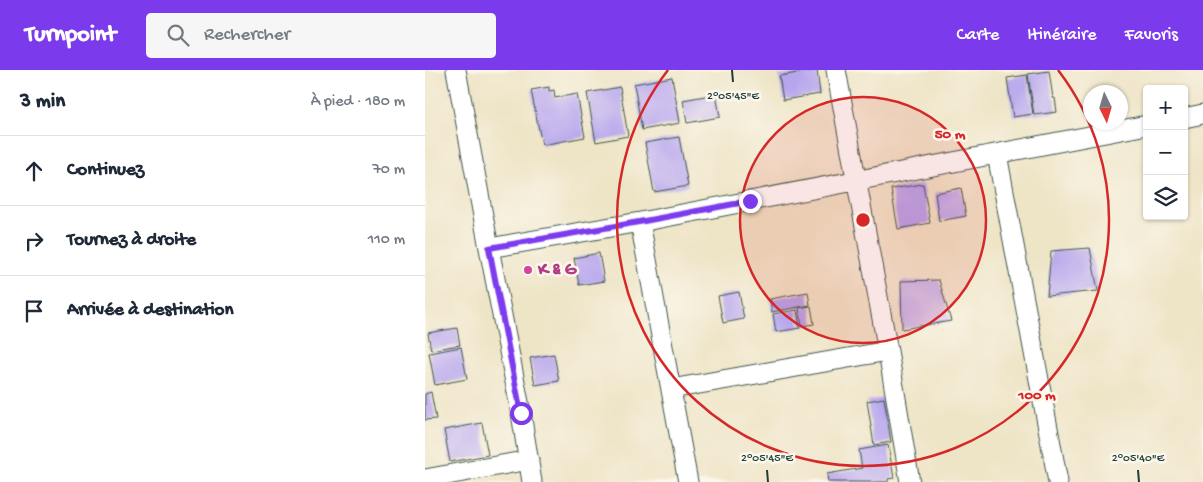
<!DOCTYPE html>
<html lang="fr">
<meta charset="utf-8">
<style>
body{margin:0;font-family:"Gochi Hand",sans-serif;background:#f6f6f7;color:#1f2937}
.controls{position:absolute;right:15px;top:15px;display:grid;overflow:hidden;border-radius:5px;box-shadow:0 1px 4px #0004}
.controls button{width:45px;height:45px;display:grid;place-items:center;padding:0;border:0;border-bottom:1px solid #e0e1e3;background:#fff;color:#1f2937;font:25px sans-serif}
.compass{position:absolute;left:658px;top:15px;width:45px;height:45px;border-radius:50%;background:#fff;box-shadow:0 1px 4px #0004;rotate:175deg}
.stop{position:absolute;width:15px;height:15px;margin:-11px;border:4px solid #7c3aed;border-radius:50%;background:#fff}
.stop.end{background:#7c3aed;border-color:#fff;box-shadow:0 1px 5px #0008}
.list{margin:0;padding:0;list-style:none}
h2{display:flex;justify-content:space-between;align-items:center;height:65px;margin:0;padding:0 20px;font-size:21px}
h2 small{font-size:16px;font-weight:400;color:#747a83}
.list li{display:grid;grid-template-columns:32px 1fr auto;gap:15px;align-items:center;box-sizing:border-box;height:70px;padding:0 20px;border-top:1px solid #e0e1e3}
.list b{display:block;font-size:19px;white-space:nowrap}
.list em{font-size:16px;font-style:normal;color:#747a83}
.icon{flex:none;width:28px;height:28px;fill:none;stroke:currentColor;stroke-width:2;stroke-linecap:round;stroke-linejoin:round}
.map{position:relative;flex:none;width:778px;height:412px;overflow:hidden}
header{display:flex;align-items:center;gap:30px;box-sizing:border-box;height:70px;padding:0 25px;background:#7c3aed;color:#fff}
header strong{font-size:24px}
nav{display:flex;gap:28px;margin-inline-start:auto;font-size:18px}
.search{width:350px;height:45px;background:#f6f6f7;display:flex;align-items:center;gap:12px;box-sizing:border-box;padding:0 18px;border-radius:5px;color:#747a83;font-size:19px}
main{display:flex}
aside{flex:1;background:#fff}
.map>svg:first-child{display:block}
.building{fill:#b8a6ed}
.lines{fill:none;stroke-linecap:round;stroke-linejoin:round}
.street-casing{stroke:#3e564a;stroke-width:21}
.street{stroke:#fff;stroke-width:19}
.route{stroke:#7c3aed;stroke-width:6}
.ticks{fill:none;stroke:#1f3d34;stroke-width:2}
.ring{fill:none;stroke:#d62828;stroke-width:2.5}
.hotel-dot{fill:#d1479c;stroke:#fbf7ec;stroke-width:2}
.labels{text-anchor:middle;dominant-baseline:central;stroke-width:5;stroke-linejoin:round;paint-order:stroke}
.hotel-label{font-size:18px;font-weight:bold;fill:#b23c85;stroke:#fbf7ec;text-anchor:start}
.ticks-label{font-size:12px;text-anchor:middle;fill:#1f3d34;stroke:#fbf7ec;stroke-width:5;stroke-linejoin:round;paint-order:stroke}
.centre{fill:#d62828;stroke:#fbf7ec;stroke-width:2.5}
.ring-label{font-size:15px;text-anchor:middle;font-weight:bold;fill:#d62828;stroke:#fbf7ec;stroke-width:5;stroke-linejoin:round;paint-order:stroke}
</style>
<header>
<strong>Turnpoint</strong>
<div class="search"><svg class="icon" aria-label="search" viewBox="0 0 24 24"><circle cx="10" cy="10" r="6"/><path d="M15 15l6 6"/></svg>Rechercher</div>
<nav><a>Carte</a><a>Itinéraire</a><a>Favoris</a></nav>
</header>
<main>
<aside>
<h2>3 min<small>À pied · 180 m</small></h2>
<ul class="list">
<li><svg class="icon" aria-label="ahead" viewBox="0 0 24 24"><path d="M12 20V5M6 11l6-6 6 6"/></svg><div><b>Continuez</b></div><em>70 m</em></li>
<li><svg class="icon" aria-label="right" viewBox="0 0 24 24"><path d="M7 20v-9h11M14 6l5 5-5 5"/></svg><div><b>Tournez à droite</b></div><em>110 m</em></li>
<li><svg class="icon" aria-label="arrive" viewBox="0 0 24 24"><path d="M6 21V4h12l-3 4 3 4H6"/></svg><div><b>Arrivée à destination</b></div></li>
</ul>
</aside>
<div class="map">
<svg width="778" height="412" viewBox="0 0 778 412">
<rect width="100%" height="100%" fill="#fbf7ec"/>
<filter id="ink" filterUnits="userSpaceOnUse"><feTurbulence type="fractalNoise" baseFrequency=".02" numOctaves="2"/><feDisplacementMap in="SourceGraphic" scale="10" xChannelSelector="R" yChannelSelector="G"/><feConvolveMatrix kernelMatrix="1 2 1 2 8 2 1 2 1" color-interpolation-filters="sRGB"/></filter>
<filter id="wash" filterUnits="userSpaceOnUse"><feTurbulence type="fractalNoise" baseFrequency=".0096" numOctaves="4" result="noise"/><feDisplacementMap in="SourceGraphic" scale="20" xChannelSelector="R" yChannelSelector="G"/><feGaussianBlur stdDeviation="1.12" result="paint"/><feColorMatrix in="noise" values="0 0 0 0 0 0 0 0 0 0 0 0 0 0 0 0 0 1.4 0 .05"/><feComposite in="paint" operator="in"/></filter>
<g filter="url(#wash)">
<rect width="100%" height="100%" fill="#eee4c6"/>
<g id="blocks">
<path class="building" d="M392,0L395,24L358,30L354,6Z
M624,1L628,28H630L632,42L609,45L603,4Z
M602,5L608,44L588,47L582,8Z
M247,7L255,53L217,60L209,14Z
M124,17V21L129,20L130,28L152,24L160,67L117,75L106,20Z
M195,17L203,66L171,72L162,23Z
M291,24L295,47L262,53L258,30Z
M254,67L263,116L229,122L220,73Z
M498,114L505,153L473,159L466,119Z
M536,118L541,146L514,151L510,123Z
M665,178L673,221L622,226L626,181Z
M174,183L179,211L154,215L149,188Z
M514,210L526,251L477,259L476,211Z
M314,222L319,249L298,253L293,226Z
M383,222L385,235L347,242L345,229Z
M386,236L389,254L377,256L374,238Z
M372,240L375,258L351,262L348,244Z
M32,258L35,275L6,280L3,263Z
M36,277L42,309L10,315L4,283Z
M129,284L134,311L110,315L105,288Z
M6,322L11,349L0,350V324Z
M459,328L466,372L449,375L442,331Z
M57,353L63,385L25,392L19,360Z
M463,375L469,408L463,409V412H403L402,404L437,398L434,380Z"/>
</g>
</g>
<g filter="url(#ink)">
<use href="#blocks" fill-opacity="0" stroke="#3e564a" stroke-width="1"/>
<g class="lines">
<g class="street-casing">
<path id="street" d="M31,0L64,178L96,343L107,412
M411,0L463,281L485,412
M759,48L778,44
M572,84L633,412
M215,152L263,412
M64,178L215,152L722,55
M246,319L463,281
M0,409L104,390"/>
</g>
<use href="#street" class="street"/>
</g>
</g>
<g class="lines" filter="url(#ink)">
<path class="route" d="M96,343L64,178L214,152L325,131"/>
</g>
<path class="ticks" d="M307,0L308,12M342,400L343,412M713,400L714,412"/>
<circle cx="438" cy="150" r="123" fill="#d62828" fill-opacity=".12"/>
<g class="ring">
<circle cx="438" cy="150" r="123"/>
<path d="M633 0A246 246 0 1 1 243 0"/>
</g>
<circle class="hotel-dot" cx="103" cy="200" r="5"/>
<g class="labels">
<g class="hotel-label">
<text x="113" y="200">K &amp; G</text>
</g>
</g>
<g class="ticks-label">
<text x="308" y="29">2°05'45"E</text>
<text x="342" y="391">2°05'45"E</text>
<text x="713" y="391">2°05'40"E</text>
</g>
<circle cx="438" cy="150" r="8" class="centre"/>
<g class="ring-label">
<text x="525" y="68">50 m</text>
<text x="612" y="329">100 m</text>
</g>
</svg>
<div class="controls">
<button>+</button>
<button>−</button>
<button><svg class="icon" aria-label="layers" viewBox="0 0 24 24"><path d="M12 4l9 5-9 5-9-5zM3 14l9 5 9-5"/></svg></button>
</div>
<svg class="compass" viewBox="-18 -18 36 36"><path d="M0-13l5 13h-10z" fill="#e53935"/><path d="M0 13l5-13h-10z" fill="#747a83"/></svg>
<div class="stop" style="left:96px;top:343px"></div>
<div class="stop end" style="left:325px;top:131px"></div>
</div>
</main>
